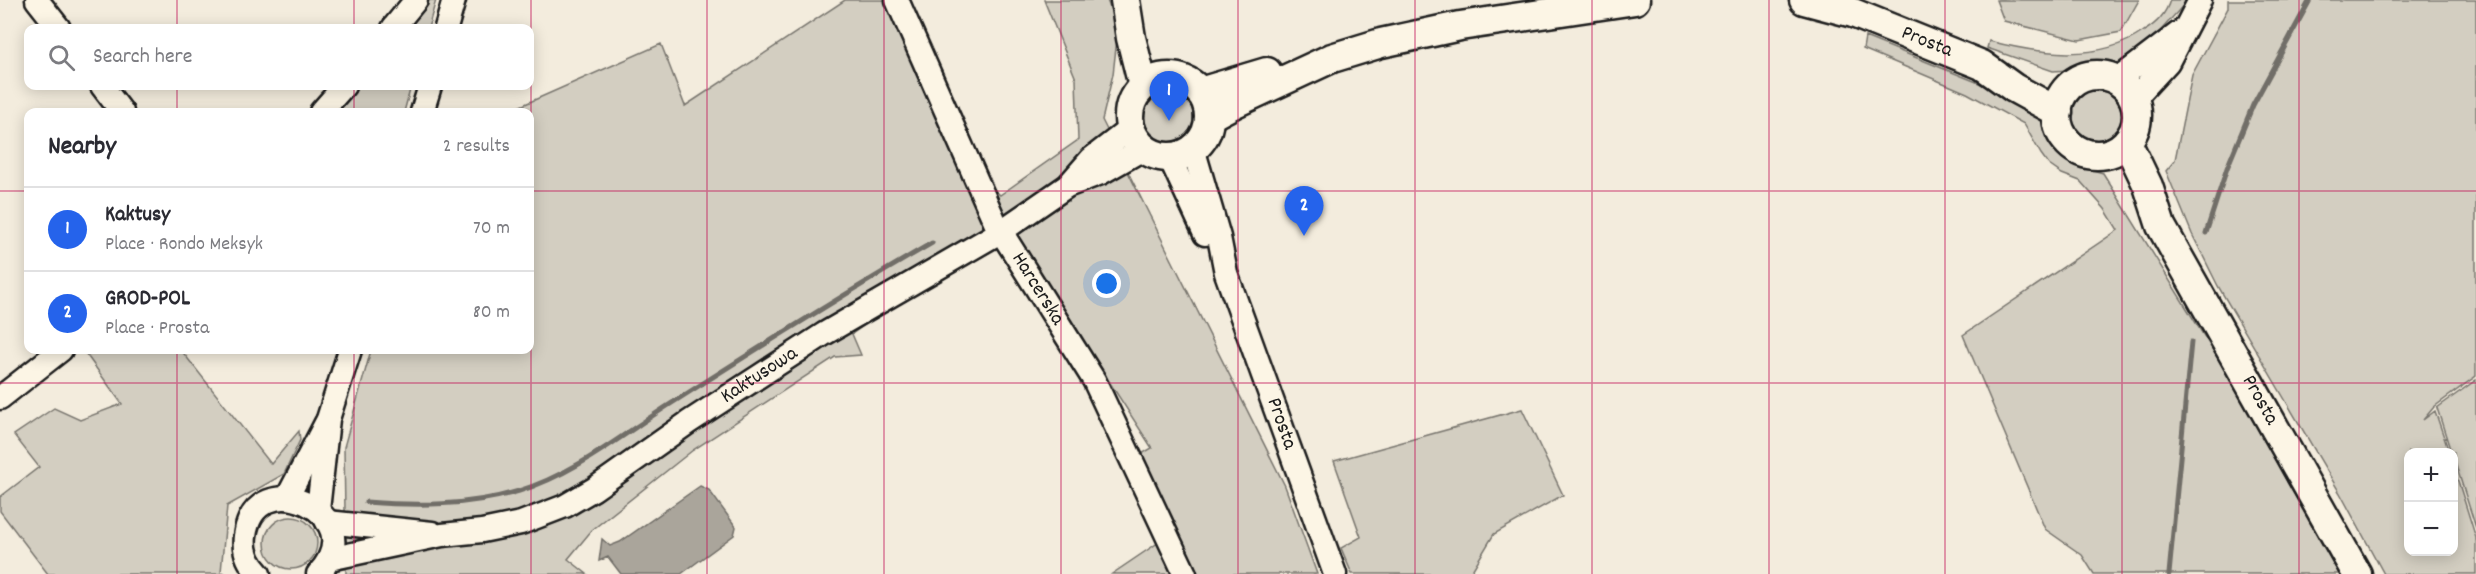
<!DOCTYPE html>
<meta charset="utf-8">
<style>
body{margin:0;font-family:Dekko,sans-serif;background:#f2f2f3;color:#2b2b33}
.controls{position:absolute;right:18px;bottom:18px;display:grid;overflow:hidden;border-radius:12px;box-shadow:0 3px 15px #0003}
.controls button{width:54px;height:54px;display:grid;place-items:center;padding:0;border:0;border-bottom:2px solid #e1e1e2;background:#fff;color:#2b2b33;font:30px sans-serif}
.you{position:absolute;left:1107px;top:284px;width:21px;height:21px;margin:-15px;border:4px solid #fff;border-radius:50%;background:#1a73e8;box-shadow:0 0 0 9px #1a73e833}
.badge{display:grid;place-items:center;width:39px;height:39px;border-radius:50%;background:#2563eb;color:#fff;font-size:20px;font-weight:700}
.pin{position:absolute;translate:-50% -50px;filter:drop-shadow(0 2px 3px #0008)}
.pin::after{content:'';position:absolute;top:32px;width:21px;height:18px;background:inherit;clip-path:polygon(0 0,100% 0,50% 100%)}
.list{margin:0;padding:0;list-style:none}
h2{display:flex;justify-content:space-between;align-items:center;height:78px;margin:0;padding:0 24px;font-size:26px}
h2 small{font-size:20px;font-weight:400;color:#7c7c81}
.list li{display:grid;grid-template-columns:39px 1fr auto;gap:18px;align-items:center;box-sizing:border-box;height:84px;padding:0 24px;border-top:2px solid #e1e1e2}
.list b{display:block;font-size:22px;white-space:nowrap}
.list p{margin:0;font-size:20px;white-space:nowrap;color:#7c7c81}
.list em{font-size:20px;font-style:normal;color:#7c7c81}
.icon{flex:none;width:33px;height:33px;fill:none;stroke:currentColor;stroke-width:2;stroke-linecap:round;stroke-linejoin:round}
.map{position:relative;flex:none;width:2476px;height:574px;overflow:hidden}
.search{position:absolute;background:#fff;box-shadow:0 3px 15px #0003;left:24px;top:24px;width:510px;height:66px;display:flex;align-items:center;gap:15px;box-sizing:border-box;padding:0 21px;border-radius:12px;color:#7c7c81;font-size:22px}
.panel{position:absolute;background:#fff;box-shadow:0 3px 15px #0003;left:24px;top:108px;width:510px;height:246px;border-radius:12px}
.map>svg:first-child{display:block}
.green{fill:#d3cec1;stroke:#78756e;stroke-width:1.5}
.water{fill:#aaa59b;stroke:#716e68;stroke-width:1.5}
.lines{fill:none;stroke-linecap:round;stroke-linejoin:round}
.stream{stroke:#716e68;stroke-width:5}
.minor-casing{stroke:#1c1c1c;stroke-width:27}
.major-casing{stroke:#1c1c1c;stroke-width:33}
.minor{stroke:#fcf5e5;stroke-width:22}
.major{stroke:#fcf5e5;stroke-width:28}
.grid{fill:none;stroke:#c2185b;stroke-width:1.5;stroke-opacity:0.55}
.labels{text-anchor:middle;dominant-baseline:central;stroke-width:4.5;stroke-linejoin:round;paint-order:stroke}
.street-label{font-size:21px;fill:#1c1c1c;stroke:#fcf5e5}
</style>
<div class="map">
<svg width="2476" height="574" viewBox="0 0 2476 574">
<rect width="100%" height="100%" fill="#f3ecdd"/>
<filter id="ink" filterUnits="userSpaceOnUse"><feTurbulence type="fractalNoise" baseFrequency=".0167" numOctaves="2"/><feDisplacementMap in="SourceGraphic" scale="12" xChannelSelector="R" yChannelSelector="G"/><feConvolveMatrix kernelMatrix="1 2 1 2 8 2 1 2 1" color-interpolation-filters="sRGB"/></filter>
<g filter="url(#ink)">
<path class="green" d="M426,0H436L428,28H402Z
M845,0H892L964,161L1000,195L1078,140L1076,79L1044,0H1107L1118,30L1113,74L1102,120L1285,486L1317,574H1112L1168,536L1133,459L1152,448L1007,223L852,334L861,355L835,357L693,450L592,530L568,559L587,574H346L344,447L371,350H530V112H507L661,44L685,106Z
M1996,0H2139L2121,32L2079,40L2004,21Z
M2170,0H2188L2154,38L2126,61L2118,63H2090L2069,70L2053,71L1987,48L1989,41C2040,54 2099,63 2144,31C2156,24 2166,14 2170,0Z
M2228,0H2476V376L2434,407L2423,420L2435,411L2449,452H2408V552H2454V468L2476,538V574H2384L2340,493L2218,286L2192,234L2166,171L2175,160L2192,75L2228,8Z
M1865,37L1979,83L2039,115L2051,142L2060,152L2072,164L2103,173L2217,357L2339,574H2094L2082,555L2045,529L1963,335L2118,230L2105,209L2080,181L2062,174L2049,165L2041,154L2024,124L1967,93L1863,49Z
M353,86H411L404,112H329Z
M2071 115a27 27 0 1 1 54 0a27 27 0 1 1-54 0Z
M1141 118a28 28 0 1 1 56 0a28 28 0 1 1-56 0Z
M83,350H181L271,464L299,431L300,440L284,474L227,506L221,572L226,574H48L0,511V497L39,467L14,435L54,408L80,420L122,404Z
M2476,380V528L2454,459V452H2451L2437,408Z
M1522,409L1563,495L1494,534L1470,574H1352L1341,548L1361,537L1334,461Z
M265 543a26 26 0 1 1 52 0a26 26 0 1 1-52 0Z"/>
<path class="water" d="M700,486L709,490L736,527L734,535L681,574H621L608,557L599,561L602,539L610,546L620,542Z"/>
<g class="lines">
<path class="stream" d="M2206,233L2227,168L2253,105L2310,0
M366,502C417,506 469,506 519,491C575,474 623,434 672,403C758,348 844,294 932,243
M2169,574L2191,342"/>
<g class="minor-casing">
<g id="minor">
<path d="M37,0L59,28"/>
<path id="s1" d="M897,0L995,222L1094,380L1185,574"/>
<path d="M393,28L416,0"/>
<path d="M446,28L454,0"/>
<path d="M2117,80L2180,32"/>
<path d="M102,86L122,112"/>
<path d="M2134,99L2168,62L2200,0"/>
<path d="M321,112L344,86"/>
<path d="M422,112L430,86"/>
<path id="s2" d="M1193,148L1219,237L1226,273L1335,574"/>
<path d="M1169,156L1205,234"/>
<path d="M1070,183L1091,159L1131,128"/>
<path d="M0,398L61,350"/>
<path d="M287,498L326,423"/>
<path d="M318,510L328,419L350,350"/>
<path d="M327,522L432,533"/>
<path id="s3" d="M329,559L442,535L482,531L521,523L565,506L594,489L689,422L824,334L1000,232L1067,186L1101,173L1145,148"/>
<path d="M259,574C249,564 243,551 245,536C255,459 375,514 318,574"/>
</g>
</g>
<g class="major-casing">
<g id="major">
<path d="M1125,0L1131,38L1143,86"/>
<path id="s4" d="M1804,0L1853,13L1982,65L2014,88L2058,112"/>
<circle cx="2097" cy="115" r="40"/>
<circle cx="1169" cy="117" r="40"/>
<path d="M1200,92L1267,72"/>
<path d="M1209,117L1235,103L1332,58L1381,43L1460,26L1635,0"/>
<path id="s5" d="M2127,142L2148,186L2161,226L2357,574"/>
</g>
</g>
<use href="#minor" class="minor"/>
<use href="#major" class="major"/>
</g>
</g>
<path class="grid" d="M177,0V28M354,0V28M531,0V574M707,0V574M884,0V574M1061,0V574M1238,0V574M1415,0V574M1592,0V574M1769,0V574M1945,0V574M2122,0V574M2299,0V574M177,86V112M354,86V112M0,191H28M530,191H2476M177,350V574M354,350V574M0,383H2476"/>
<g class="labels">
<g class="street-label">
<text stroke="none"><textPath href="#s4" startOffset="130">Prosta</textPath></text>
<text stroke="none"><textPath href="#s1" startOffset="322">Harcerska</textPath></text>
<text stroke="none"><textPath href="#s3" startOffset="477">Kaktusowa</textPath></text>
<text stroke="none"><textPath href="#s5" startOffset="291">Prosta</textPath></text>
<text stroke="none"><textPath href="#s2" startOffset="290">Prosta</textPath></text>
</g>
</g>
</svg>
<div class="controls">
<button>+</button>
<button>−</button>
</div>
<div class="you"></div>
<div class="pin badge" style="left:1169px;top:121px">1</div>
<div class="pin badge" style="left:1304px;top:236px">2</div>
<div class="search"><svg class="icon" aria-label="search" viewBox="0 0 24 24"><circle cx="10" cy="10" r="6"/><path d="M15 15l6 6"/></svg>Search here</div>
<section class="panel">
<h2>Nearby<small>2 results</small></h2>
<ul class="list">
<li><span class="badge">1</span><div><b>Kaktusy</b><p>Place · Rondo Meksyk</p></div><em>70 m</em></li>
<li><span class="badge">2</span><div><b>GROD-POL</b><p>Place · Prosta</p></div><em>80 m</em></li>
</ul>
</section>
</div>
